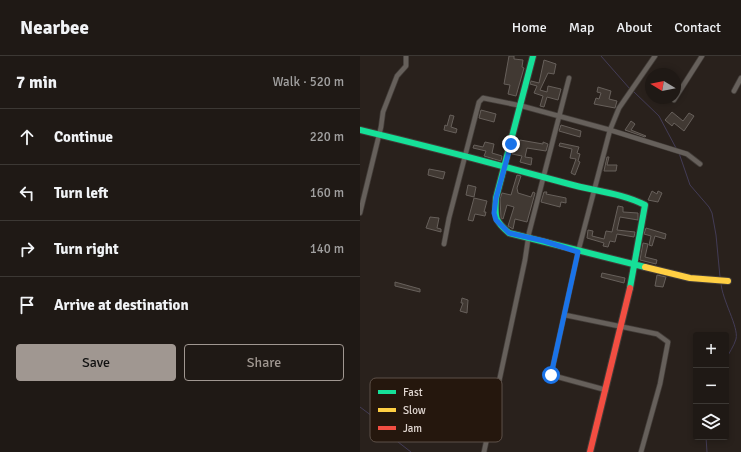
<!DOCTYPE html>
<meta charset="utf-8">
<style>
body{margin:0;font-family:Signika,sans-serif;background:#2c2622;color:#f1f3f6}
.controls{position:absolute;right:12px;bottom:12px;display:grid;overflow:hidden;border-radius:4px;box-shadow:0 2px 6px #0003}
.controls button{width:36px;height:36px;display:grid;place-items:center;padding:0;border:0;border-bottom:1px solid #3c3834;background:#1f1915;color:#f1f3f6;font:20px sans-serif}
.compass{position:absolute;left:285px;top:12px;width:36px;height:36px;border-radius:50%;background:#1f1915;box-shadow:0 2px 6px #0003;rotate:280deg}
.stop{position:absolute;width:12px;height:12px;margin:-9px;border:3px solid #1a73e8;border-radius:50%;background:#fff}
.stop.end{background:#1a73e8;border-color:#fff;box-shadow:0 1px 4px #0008}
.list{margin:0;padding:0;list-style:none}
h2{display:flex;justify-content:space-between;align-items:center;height:52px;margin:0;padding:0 16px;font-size:17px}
h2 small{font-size:13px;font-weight:400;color:#a1a0a0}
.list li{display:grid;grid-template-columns:26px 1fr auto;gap:12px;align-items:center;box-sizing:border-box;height:56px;padding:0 16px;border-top:1px solid #3c3834}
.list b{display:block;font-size:15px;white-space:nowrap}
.list em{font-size:13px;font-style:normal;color:#a1a0a0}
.actions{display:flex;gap:8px;padding:12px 16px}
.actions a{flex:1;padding:9px 0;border:1px solid #a09791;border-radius:4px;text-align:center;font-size:14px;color:#a09791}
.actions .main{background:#a09791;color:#111}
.icon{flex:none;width:22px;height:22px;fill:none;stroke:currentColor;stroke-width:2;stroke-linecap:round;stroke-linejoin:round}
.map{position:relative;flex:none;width:381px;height:396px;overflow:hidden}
header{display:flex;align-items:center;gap:24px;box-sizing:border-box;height:56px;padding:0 20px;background:#1f1915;border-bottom:1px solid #3c3834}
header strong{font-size:19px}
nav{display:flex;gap:22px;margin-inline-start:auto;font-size:14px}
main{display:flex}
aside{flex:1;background:#1f1915}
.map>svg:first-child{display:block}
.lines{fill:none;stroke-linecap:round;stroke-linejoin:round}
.stream{stroke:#433c56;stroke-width:1}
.building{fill:#413933;stroke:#67605b}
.street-casing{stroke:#423c38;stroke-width:6}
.fast-casing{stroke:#423c38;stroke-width:8}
.slow-casing{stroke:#423c38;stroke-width:8}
.jam-casing{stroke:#423c38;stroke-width:8}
.street{stroke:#66605b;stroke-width:4.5}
.fast{stroke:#16e098;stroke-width:6}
.slow{stroke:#ffcf43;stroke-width:6}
.jam{stroke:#f24e42;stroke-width:6}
.route{stroke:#1a73e8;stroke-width:5}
.key{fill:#25170d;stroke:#5d5048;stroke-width:1}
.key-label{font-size:11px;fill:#e0d6d0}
</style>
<header>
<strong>Nearbee</strong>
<nav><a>Home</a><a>Map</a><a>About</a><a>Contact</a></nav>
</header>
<main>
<aside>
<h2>7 min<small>Walk · 520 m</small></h2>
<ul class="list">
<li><svg class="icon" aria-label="ahead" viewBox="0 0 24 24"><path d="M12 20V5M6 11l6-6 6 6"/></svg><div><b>Continue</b></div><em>220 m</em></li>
<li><svg class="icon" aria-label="left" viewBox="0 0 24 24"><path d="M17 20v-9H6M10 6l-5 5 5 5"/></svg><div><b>Turn left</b></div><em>160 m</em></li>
<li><svg class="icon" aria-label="right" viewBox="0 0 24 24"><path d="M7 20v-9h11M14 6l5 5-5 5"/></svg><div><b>Turn right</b></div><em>140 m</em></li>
<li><svg class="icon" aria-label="arrive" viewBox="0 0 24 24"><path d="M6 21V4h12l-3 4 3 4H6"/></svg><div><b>Arrive at destination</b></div></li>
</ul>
<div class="actions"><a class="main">Save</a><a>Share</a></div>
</aside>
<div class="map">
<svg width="381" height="396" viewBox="0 0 381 396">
<rect width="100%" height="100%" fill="#29211c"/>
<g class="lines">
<path class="stream" d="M241,0L270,33
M273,35L299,60L316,92
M319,97L330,129L349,151L352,157L356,179L360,221
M361,227C362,244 379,271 376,283C374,290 369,297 366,303
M0,351L16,363L29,379L51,396
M346,381L347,396"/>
</g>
<path class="building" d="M149,0H154V3L163,4L162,11L164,12L156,40L148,38L150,29L144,28Z
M184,4L196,8L194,18L188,17L180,34L187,36L188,30L201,33L198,44L187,41L184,51L180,50L183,40L174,37L177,30L170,28L171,25L179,27Z
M238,31L251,35L249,43L257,45L255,52L234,48L236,42L239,43L241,37L237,36Z
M121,54L136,58L134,66L119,62Z
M312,56L323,65L329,57L334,60L324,75L314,67L312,70L305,64Z
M90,59L94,60L91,71L97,73L96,77L84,74L85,69L87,70Z
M271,65L275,68L271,74L286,80L285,81L265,74Z
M201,69L221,75L220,81L199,75Z
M160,84L183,88V86L188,88L186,95L167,92L165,101L172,102L171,109L160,106L162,100L152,98L156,86L159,87Z
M125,86L134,88L132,97L142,100L141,105L124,100L126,95L113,92L114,89L123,91Z
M200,87L219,91L217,97L220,98L218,105L220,106L215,119L211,117L216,103L210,102L212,93L199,90Z
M247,101H249L247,109H257L256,115H244Z
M69,113L85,116L83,123L68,119Z
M157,119L161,120L157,132L158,137L171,141L173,136L175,137L167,166L155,163L153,173L148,170L154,151L147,149L143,163L141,162L140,143L142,137L151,139Z
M108,129L116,131L114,141L106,139Z
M292,135L297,138L298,135L302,137L298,146L288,144Z
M184,136H187L186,138L206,142V147L201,146L200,151L181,146Z
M114,142L127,145L124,156H126L125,160L115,158L113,165L108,164Z
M258,150L263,151V156L278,157V164L260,161L257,174L275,176L274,181L257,178L255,186L250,185L248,191L243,190L244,187L227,182L228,174L233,175L232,180L244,183L246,175L252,176Z
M70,161L79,162L77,172L81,173V176L66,172Z
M286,172L306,178L305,183L295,180L292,190L289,189L291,180L284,178Z
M283,187L288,188L285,201L297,204L296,208L280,204Z
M242,217L265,222L264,227L241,221Z
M297,219L306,221L303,231L295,230Z
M35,226L60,233V236L35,230Z
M102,242L108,244L107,257L100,255L103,247H101Z"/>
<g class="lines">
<g class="street-casing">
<path id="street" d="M374,35L381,22
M314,44L342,0
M0,157L21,71L23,56L37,20L46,10V0
M84,188L89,162L119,46L123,42L162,50L250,74L327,98L340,108
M205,259L297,278L308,286L300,328L281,396
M246,334L191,319L218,196L250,74L259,52L295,0
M124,396L165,204L169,177L209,22"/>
</g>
<g class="fast-casing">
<path id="fast" d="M173,0L136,142C135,161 134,164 149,177L285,211
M0,74C70,91 140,109 209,128C234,135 262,137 285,149L270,232"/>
</g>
<g class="slow-casing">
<path id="slow" d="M285,211L330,222L368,225"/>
</g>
<g class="jam-casing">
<path id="jam" d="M230,396L270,232"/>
</g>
<use href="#street" class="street"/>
<use href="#fast" class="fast"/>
<use href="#slow" class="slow"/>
<use href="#jam" class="jam"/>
</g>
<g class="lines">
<path class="route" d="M151,88L136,142L134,157L136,164L149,177L184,185L218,196L191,319"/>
</g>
<rect x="10" y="322" width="132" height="64" rx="6" class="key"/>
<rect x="18" y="334" width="18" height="4" fill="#16e098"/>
<rect x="18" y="352" width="18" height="4" fill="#ffcf43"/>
<rect x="18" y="370" width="18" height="4" fill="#f24e42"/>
<g class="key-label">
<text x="43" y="340">Fast</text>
<text x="43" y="358">Slow</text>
<text x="43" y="376">Jam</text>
</g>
</svg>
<div class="controls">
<button>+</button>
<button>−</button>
<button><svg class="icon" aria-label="layers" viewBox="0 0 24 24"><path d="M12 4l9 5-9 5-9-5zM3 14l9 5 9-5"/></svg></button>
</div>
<svg class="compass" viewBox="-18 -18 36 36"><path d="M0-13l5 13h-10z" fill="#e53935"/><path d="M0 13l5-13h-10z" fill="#a1a0a0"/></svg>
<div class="stop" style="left:191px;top:319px"></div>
<div class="stop end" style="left:151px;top:88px"></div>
</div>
</main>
